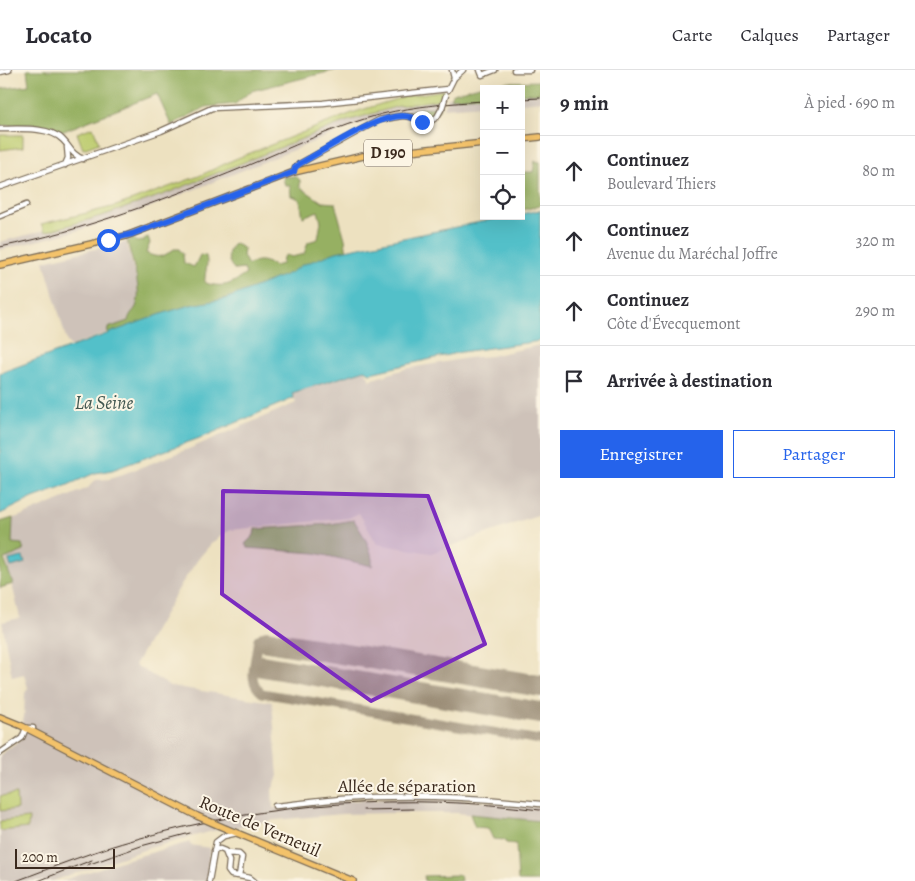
<!DOCTYPE html>
<html lang="fr">
<meta charset="utf-8">
<style>
body{margin:0;font-family:Alegreya,serif;background:#f7f7f7;color:#2b2b33}
.controls{position:absolute;right:15px;top:15px;display:grid;overflow:hidden;border-radius:0px;box-shadow:0 5px 20px #0002}
.controls button{width:45px;height:45px;display:grid;place-items:center;padding:0;border:0;border-bottom:1px solid #e1e1e2;background:#fff;color:#2b2b33;font:25px sans-serif}
.scale{position:absolute;left:15px;bottom:12px;width:100px;box-sizing:border-box;padding-left:5px;border:2px solid #3b2a1e;border-top:0;font-size:14px;line-height:18px;white-space:nowrap;color:#3b2a1e;-webkit-text-stroke:4px #fcf5e5;paint-order:stroke}
.stop{position:absolute;width:15px;height:15px;margin:-11px;border:4px solid #2563eb;border-radius:50%;background:#fff}
.stop.end{background:#2563eb;border-color:#fff;box-shadow:0 1px 5px #0008}
.list{margin:0;padding:0;list-style:none}
h2{display:flex;justify-content:space-between;align-items:center;height:65px;margin:0;padding:0 20px;font-size:21px}
h2 small{font-size:16px;font-weight:400;color:#7c7c81}
.list li{display:grid;grid-template-columns:32px 1fr auto;gap:15px;align-items:center;box-sizing:border-box;height:70px;padding:0 20px;border-top:1px solid #e1e1e2}
.list b{display:block;font-size:19px;white-space:nowrap}
.list p{margin:0;font-size:16px;white-space:nowrap;color:#7c7c81}
.list em{font-size:16px;font-style:normal;color:#7c7c81}
.actions{display:flex;gap:10px;padding:15px 20px}
.actions a{flex:1;padding:11px 0;border:1px solid #2563eb;border-radius:0px;text-align:center;font-size:18px;color:#2563eb}
.actions .main{background:#2563eb;color:#fff}
.icon{flex:none;width:28px;height:28px;fill:none;stroke:currentColor;stroke-width:2;stroke-linecap:round;stroke-linejoin:round}
.map{position:relative;flex:none;width:540px;height:811px;overflow:hidden}
header{display:flex;align-items:center;gap:30px;box-sizing:border-box;height:70px;padding:0 25px;background:#fff;border-bottom:1px solid #e1e1e2}
header strong{font-size:24px}
nav{display:flex;gap:28px;margin-inline-start:auto;font-size:18px}
main{display:flex}
aside{flex:1;background:#fff}
.map>svg:first-child{display:block}
.industrial{fill:#cec2b9}
.green{fill:#bdcc6f;stroke:#7c7b46}
.forest{fill:#96b062;stroke:#686d40}
.water{fill:#52c0c9;stroke:#467574}
.lines{fill:none;stroke-linecap:round;stroke-linejoin:round}
.taxiway{stroke:#94866f;stroke-width:9}
.runway{stroke:#94866f;stroke-width:22}
.minor-casing{stroke:#796a57;stroke-width:7}
.major-casing{stroke:#796a57;stroke-width:8}
.minor{stroke:#fff;stroke-width:4.5}
.major{stroke:#f3c26a;stroke-width:5.5}
.rail{stroke:#3b2a1e;stroke-width:1}
.minor-bridge-casing{stroke:#796a57;stroke-width:7;stroke-linecap:butt}
.major-bridge-casing{stroke:#796a57;stroke-width:8;stroke-linecap:butt}
.minor-bridge{stroke:#fff;stroke-width:4.5}
.major-bridge{stroke:#f3c26a;stroke-width:5.5}
.route{stroke:#2563eb;stroke-width:6}
.marked{fill:#7b2cbf;fill-opacity:0.2;stroke:#7b2cbf;stroke-width:4;stroke-linejoin:round}
.labels{text-anchor:middle;dominant-baseline:central;stroke-width:4;stroke-linejoin:round;paint-order:stroke}
.shield{fill:#fcf5e5;stroke:#75675a;stroke-width:1}
.shield-label{font-size:16px;font-weight:bold;fill:#3b2a1e}
.street-label{font-size:18px;fill:#3b2a1e;stroke:#fcf5e5}
.water-label{font-size:19px;font-style:italic;fill:#425751;stroke:#fcf5e5}
</style>
<header>
<strong>Locato</strong>
<nav><a>Carte</a><a>Calques</a><a>Partager</a></nav>
</header>
<main>
<div class="map">
<svg width="540" height="811" viewBox="0 0 540 811">
<rect width="100%" height="100%" fill="#fcf5e5"/>
<filter id="ink" filterUnits="userSpaceOnUse"><feTurbulence type="fractalNoise" baseFrequency=".02" numOctaves="2"/><feDisplacementMap in="SourceGraphic" scale="10" xChannelSelector="R" yChannelSelector="G"/><feConvolveMatrix kernelMatrix="1 2 1 2 8 2 1 2 1" color-interpolation-filters="sRGB"/></filter>
<filter id="wash" filterUnits="userSpaceOnUse"><feTurbulence type="fractalNoise" baseFrequency=".0096" numOctaves="4" result="noise"/><feDisplacementMap in="SourceGraphic" scale="20" xChannelSelector="R" yChannelSelector="G"/><feGaussianBlur stdDeviation="1.12" result="paint"/><feColorMatrix in="noise" values="0 0 0 0 0 0 0 0 0 0 0 0 0 0 0 0 0 1.4 0 .05"/><feComposite in="paint" operator="in"/></filter>
<g filter="url(#wash)">
<rect width="100%" height="100%" fill="#ede1c0"/>
<path class="industrial" d="M540,21V31L521,33V22Z
M484,25V35L444,38L448,27Z
M442,29L440,37L398,43L356,55L143,140L80,160L0,180V172L105,145L165,124L344,52L399,36Z
M126,172L147,248L71,276L67,272L44,191Z
M540,275V445L431,483L377,474L359,443L349,448L231,460L225,463L211,474L199,488L182,513L135,595L170,616L272,632L278,707L272,720L273,738L340,731L394,729H450L540,736V751L457,743H395L342,744L275,750L213,761L149,778L53,811H0V685L20,670L21,657L24,647L25,623L28,618L24,604L12,607L2,552L20,548L0,463V453L29,443L88,418L95,410L110,409L191,378L296,333L292,323L365,300L370,310L405,299L468,288L491,286Z
M190,772V775L210,778L207,811H61L121,791Z"/>
<path class="green" d="M445,20L442,29L399,36L344,52L165,124L105,145L45,162L41,154L116,136L199,106L235,89L352,43L406,26Z
M93,57L99,73L83,79L77,63Z
M0,65H23V77L0,80Z
M16,724L17,739L0,741V726Z
M29,748L28,758L0,761V751Z"/>
<path class="forest" d="M27,0H336L251,21L235,34L206,37L171,55L157,24L61,62L34,54L0,56V19L29,15Z
M540,11V23L521,24V19H484V26L450,28L453,23L480,16L494,15L506,12Z
M440,37L437,42L430,48L402,43L385,47L422,38Z
M535,91L540,92V136L522,140L521,102H533Z
M295,106L300,110V117L322,132L335,133L345,169L347,184L252,220L107,266L108,258L128,251C130,241 135,242 137,234C142,219 131,187 127,171L134,169L136,172L144,171V169L148,167L150,173L146,183C159,189 163,187 174,179H179L183,184L184,193L194,197L200,185L206,186C209,195 204,203 205,213C224,218 230,215 246,204L244,199L235,200C226,191 226,181 235,173L244,179L243,186L248,195C258,188 265,191 275,196L282,194L283,187L286,185L292,187L304,184L308,172L318,169L321,152L318,141L303,147L300,130L295,127L291,126L290,116H285L283,107Z
M13,448L12,473L22,474L24,481L4,489L13,514L0,518V452Z
M354,450C362,464 374,479 372,496L315,483L248,478L245,474L254,465L255,459L330,454Z
M470,744L540,751V811H518L516,774L506,773L505,770L493,769L488,758L475,757Z
M460,805L461,811H425L424,806Z"/>
<path class="water" d="M540,140V271L461,282L370,303L365,300L292,323L294,328L205,366L112,400L95,403L61,418L33,428L0,444V303L164,243L190,235L225,229L290,203L302,195L336,182L509,146H521V144Z
M23,487L25,493L11,497L9,490Z"/>
<g class="lines">
<path class="taxiway" d="M254,594L258,569L267,571
M262,596L254,594C252,606 252,615 262,623L540,670"/>
<path class="runway" d="M267,571L540,616
M262,596L540,643"/>
</g>
</g>
<g filter="url(#ink)">
<g class="lines">
<g class="minor-casing">
<path id="minor" d="M452,0L454,8
M480,0L482,5L495,0
M514,0H530
M0,2L9,0
M448,20L454,8L463,0
M0,59C17,59 50,56 63,70C71,78 71,84 83,89
M65,95L68,88L67,77
M294,102L295,98L299,94L379,50L402,46L412,47L422,52H429L437,47L442,38
M0,117L161,61L212,38L323,33L448,19
M0,146L26,135
M0,683L22,668L26,658H33
M275,736C296,734 318,731 340,729C406,724 474,727 540,734
M214,781L220,779L225,781L229,791L228,801L231,805L239,806L242,787L239,784L226,783
M239,806L250,808L254,811
M209,811L216,772L224,766L237,763"/>
</g>
<g class="major-casing">
<path id="major" d="M521,69L540,67
M0,195L126,166L294,102L363,86L484,73
M0,647L22,656L197,746
M227,759L353,811"/>
</g>
<use href="#minor" class="minor"/>
<use href="#major" class="major"/>
<path class="rail" d="M521,29L540,28
M0,177C87,160 163,130 244,97C290,78 335,56 382,44C416,36 450,33 484,31
M363,740L413,739
M87,795L141,776L190,763
M16,811C56,796 96,780 137,769C268,732 405,723 540,740
M38,811L92,790"/>
<g class="minor-bridge-casing">
<path id="minor-bridge" d="M442,38L446,25"/>
</g>
<g class="major-bridge-casing">
<path id="major-bridge" d="M197,746L227,759"/>
</g>
<use href="#minor-bridge" class="minor-bridge"/>
<use href="#major-bridge" class="major-bridge"/>
</g>
</g>
<g class="lines" filter="url(#ink)">
<path class="route" d="M108,170L132,164L294,102L295,98L299,94C325,80 376,45 404,46C410,46 416,49 422,52"/>
</g>
<path class="marked" d="M223,421L428,426L485,574L371,631L222,524Z"/>
<g class="labels">
<rect class="shield" x="364" y="69.5" width="48" height="27" rx="4"/>
<g class="shield-label">
<text x="388" y="83">D 190</text>
</g>
<g class="street-label">
<text x="407" y="716">Allée de séparation</text>
<text transform="translate(260 756) rotate(23)">Route de Verneuil</text>
</g>
<g class="water-label">
<text x="104" y="333">La Seine</text>
</g>
</g>
</svg>
<div class="controls">
<button>+</button>
<button>−</button>
<button><svg class="icon" aria-label="locate" viewBox="0 0 24 24"><circle cx="12" cy="12" r="6"/><path d="M12 2v4M12 18v4M2 12h4M18 12h4"/></svg></button>
</div>
<div class="scale">200 m</div>
<div class="stop" style="left:108px;top:170px"></div>
<div class="stop end" style="left:422px;top:52px"></div>
</div>
<aside>
<h2>9 min<small>À pied · 690 m</small></h2>
<ul class="list">
<li><svg class="icon" aria-label="ahead" viewBox="0 0 24 24"><path d="M12 20V5M6 11l6-6 6 6"/></svg><div><b>Continuez</b><p>Boulevard Thiers</p></div><em>80 m</em></li>
<li><svg class="icon" aria-label="ahead" viewBox="0 0 24 24"><path d="M12 20V5M6 11l6-6 6 6"/></svg><div><b>Continuez</b><p>Avenue du Maréchal Joffre</p></div><em>320 m</em></li>
<li><svg class="icon" aria-label="ahead" viewBox="0 0 24 24"><path d="M12 20V5M6 11l6-6 6 6"/></svg><div><b>Continuez</b><p>Côte d'Évecquemont</p></div><em>290 m</em></li>
<li><svg class="icon" aria-label="arrive" viewBox="0 0 24 24"><path d="M6 21V4h12l-3 4 3 4H6"/></svg><div><b>Arrivée à destination</b></div></li>
</ul>
<div class="actions"><a class="main">Enregistrer</a><a>Partager</a></div>
</aside>
</main>
